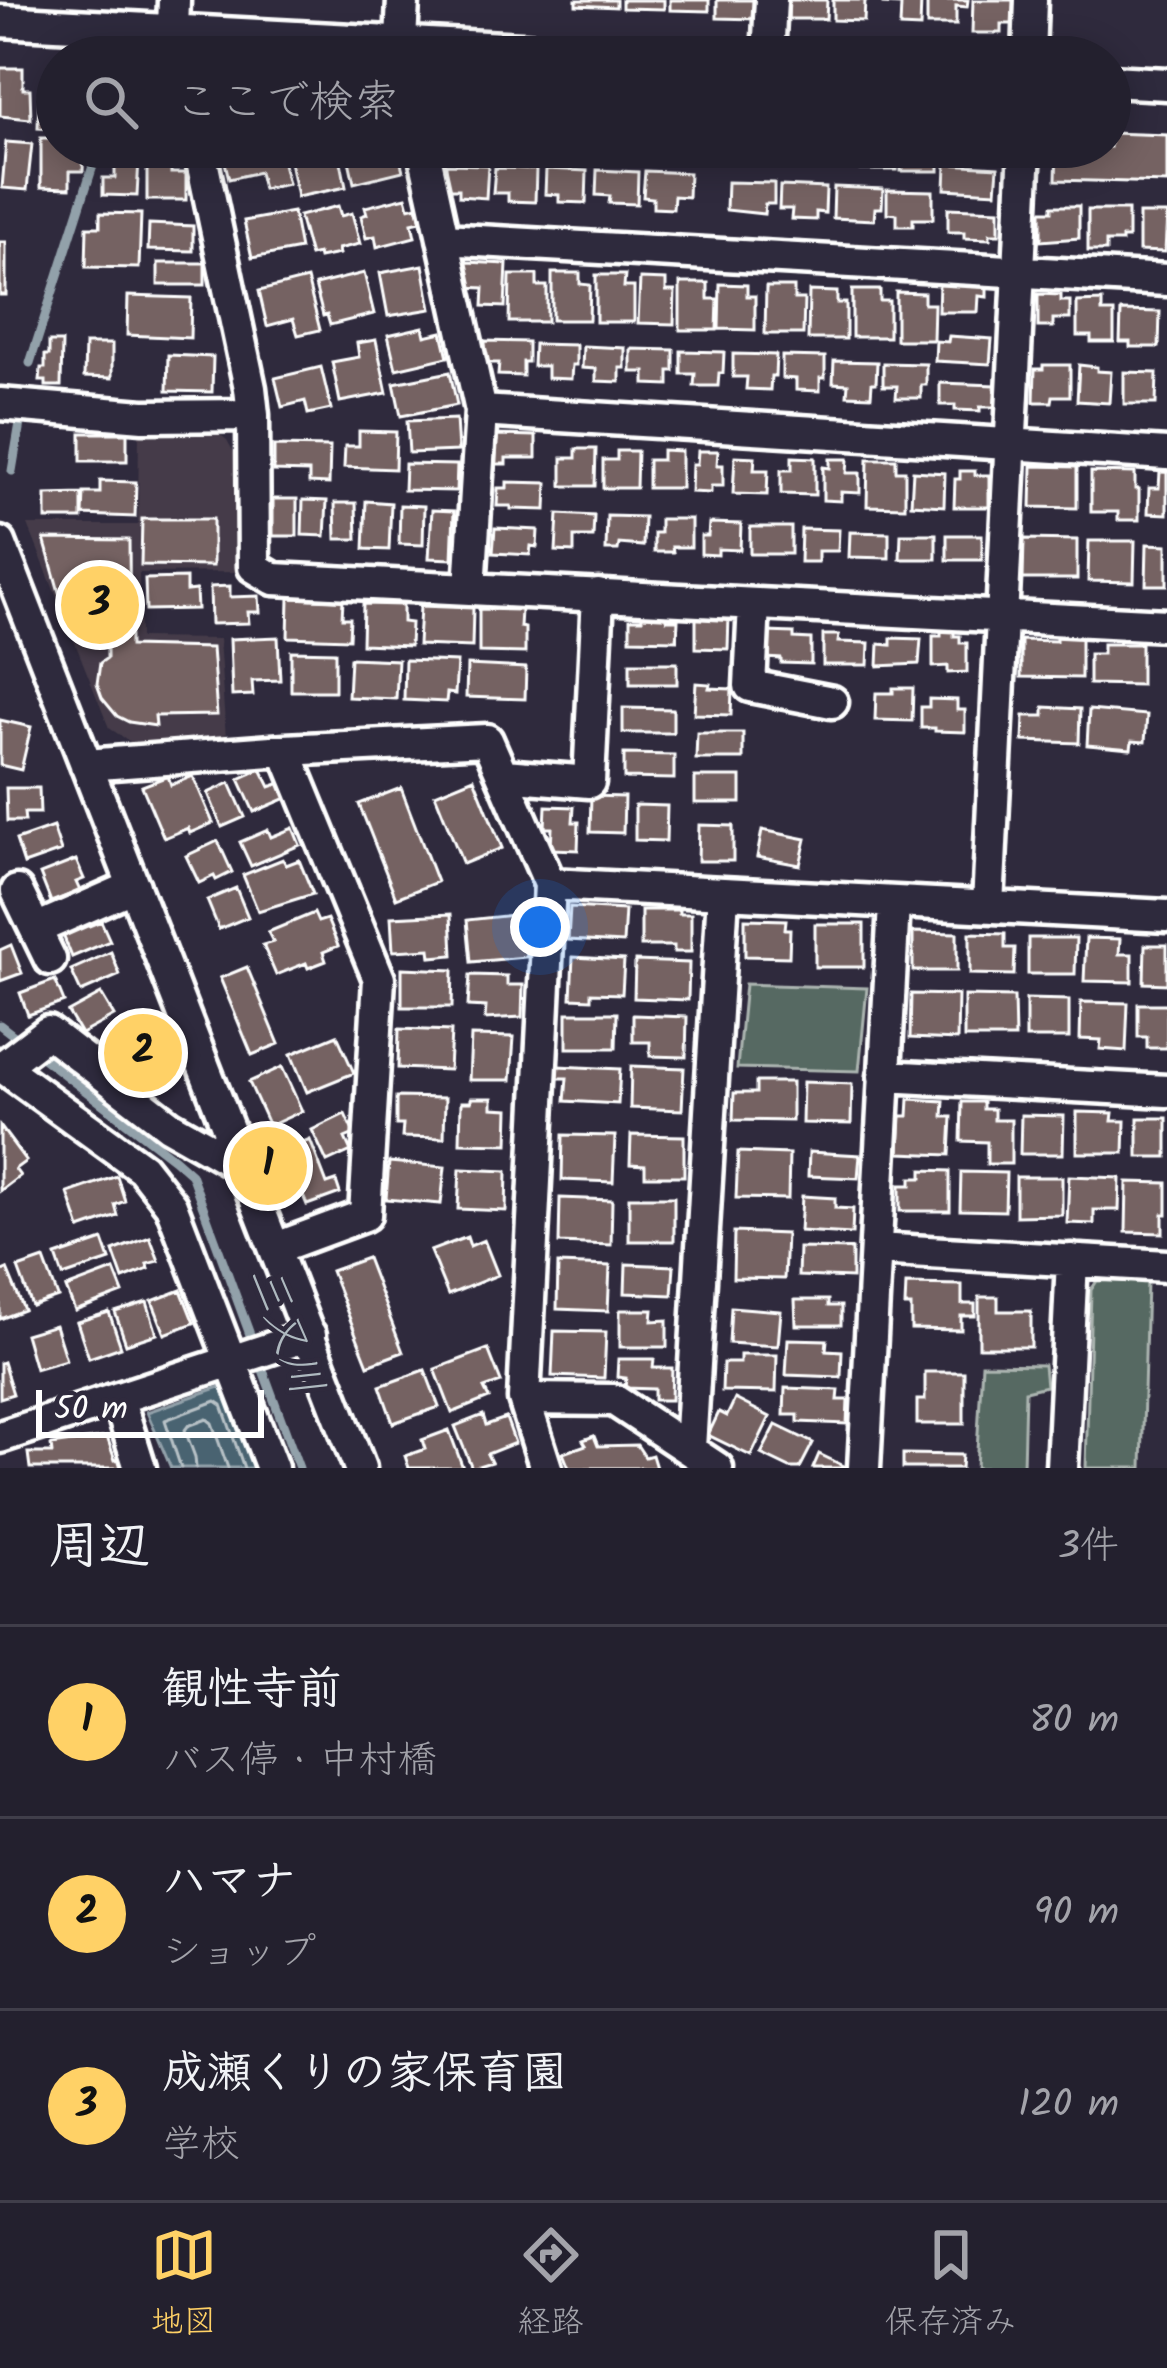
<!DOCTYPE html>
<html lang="ja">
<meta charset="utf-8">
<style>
body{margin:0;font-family:Kalam,"Klee One",sans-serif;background:#2f2d3a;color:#f1f3f6}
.scale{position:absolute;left:36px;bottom:30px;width:228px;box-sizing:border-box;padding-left:12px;border:6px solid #fff;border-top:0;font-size:33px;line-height:42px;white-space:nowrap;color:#fff;-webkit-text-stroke:9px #2f2a3d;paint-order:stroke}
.you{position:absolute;left:540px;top:927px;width:42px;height:42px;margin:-30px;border:9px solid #fff;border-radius:50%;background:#1a73e8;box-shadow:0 0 0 18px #1a73e833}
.badge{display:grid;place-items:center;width:78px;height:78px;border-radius:50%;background:#ffd166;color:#111;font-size:39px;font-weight:700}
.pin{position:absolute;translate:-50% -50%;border:6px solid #fff;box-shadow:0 3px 12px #0006}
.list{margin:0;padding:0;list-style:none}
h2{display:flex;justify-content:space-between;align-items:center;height:156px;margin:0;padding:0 48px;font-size:51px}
h2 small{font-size:39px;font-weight:400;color:#a3a3aa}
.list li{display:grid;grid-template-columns:78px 1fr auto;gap:36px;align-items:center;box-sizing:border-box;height:192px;padding:0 48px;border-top:3px solid #403e4a}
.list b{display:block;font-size:45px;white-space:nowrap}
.list p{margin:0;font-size:39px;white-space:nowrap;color:#a3a3aa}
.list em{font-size:39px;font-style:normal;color:#a3a3aa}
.icon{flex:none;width:66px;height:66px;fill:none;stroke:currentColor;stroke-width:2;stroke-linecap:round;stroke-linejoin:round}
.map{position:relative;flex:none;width:1167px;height:1468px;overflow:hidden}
.search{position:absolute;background:#23202e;box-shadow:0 6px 30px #0003;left:36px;right:36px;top:36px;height:132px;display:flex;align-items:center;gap:30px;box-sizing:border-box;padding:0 42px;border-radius:66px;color:#a3a3aa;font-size:45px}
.sheet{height:732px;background:#23202e}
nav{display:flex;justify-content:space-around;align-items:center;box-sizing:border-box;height:168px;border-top:3px solid #403e4a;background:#23202e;font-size:33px;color:#a3a3aa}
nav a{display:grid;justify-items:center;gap:6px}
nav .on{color:#ffd166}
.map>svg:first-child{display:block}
.built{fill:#443b48}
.green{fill:#576962;stroke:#abb4b0;stroke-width:3}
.water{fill:#4a6371;stroke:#92a1aa;stroke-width:3}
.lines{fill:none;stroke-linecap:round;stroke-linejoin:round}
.shore{stroke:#b7c1c6;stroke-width:3}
.stream{stroke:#92a1aa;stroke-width:9}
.building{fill:#756262;stroke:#fff;stroke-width:3}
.minor-casing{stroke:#fff;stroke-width:39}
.minor{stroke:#2f2a3d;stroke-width:30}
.labels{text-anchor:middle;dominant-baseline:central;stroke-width:9;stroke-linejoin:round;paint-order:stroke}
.water-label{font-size:45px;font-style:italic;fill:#aeb9bf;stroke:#2f2a3d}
</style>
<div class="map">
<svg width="1167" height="1468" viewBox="0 0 1167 1468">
<rect width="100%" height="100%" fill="#2f2a3d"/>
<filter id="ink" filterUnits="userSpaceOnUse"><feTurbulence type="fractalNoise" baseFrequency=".00833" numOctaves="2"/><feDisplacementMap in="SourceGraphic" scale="24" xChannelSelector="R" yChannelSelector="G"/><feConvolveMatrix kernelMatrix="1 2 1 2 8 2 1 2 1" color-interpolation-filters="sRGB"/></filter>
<g filter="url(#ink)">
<path class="built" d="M139,428H212L227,440L237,458L240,572L139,573L140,638L219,639L226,738L132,743L109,728L28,525H138Z"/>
<path class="green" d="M745,984L867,988L859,1071L737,1068Z
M1097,1281H1147L1142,1468H1086L1091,1290Z
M982,1364L1044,1365L1046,1386L1025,1391L1023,1468H976Z"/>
<path class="water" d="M220,1387L232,1397L257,1468H171L147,1412Z"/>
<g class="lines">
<path class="shore" d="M181,1468L165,1420L216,1401L222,1405L244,1468
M196,1468L195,1457L185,1430L188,1426L207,1419L212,1423L228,1468"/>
<path class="stream" d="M30,363L99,147
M12,471L20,423
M0,1025L174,1159L191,1174L299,1468"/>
</g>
<path class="building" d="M576,0H616V7L576,5Z
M622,0H664V9L622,8Z
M670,0H709V11L670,10Z
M717,0H758L757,19L717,18Z
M788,0H827L826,19H788Z
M833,0H875L865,1L864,21L833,20Z
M883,0H921L920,28L900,27L901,5L883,4Z
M927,0H968L967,7L956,6V25H927Z
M973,0H1014V24H1001V33H972Z
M0,68H23V89H30L31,119L0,116Z
M44,89L57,90V129L38,128L39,95L44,96Z
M1110,133L1167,135V183L1056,180L1057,147H1110Z
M41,138H57V147H84L83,171H70V188L41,187Z
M6,142L32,144L27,190L2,188Z
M236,147H279L288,184L263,189L259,172L229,179L222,150Z
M338,147L346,187L297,197L289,156Z
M346,147H397L403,171L354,183Z
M729,147H767V160L729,159Z
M774,147H810V164L774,163Z
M817,147H854V164H816Z
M860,147H898L897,170H860Z
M901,147H939V171H901Z
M115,158L139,159L137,196L103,195V178H115Z
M147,164H171V173H186V200H147Z
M446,164L488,165L486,198L459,196V189H445Z
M946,164L998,167L996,192L945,189Z
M495,168L536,169L535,202L508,201V193H493Z
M546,169L587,171L586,203L559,202V195L545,194Z
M597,170L638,172L637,204L609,203L610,196L596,195Z
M645,171L689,173L688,197L674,196L673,209L653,208V198L643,197Z
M727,182L774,183V204H765L764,214L726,210Z
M780,186L826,188L825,213L816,212V220L791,219L792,209H779Z
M834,187L883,189L882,208H875L874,220L833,218Z
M887,190L933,191V219H913V226H897V214L887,213Z
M406,197L409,208L417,206L421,221L412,223L415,237L377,247L375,236L366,238L361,216L367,214L365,207Z
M338,206L341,216L352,213L360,244L338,249L339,254L319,258L318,254L310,256L299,216Z
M1052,206H1079V238L1041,241V211H1052Z
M948,208L999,210V234H990V239L964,238V232H948Z
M1088,210H1128V238H1122V242H1106V251H1088Z
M293,212L300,249L252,258L244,221Z
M100,213L141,214L139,268L86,267L87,227H100Z
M1139,214H1167L1165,252L1139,251Z
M149,224L193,226V251L148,250Z
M0,242H6V295H0Z
M466,262L507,264L505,307L483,306L484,288L464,287Z
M158,263H205V285H158Z
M423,265L431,309L388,316L380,273Z
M364,273L374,314L330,325L327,315L323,316L315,285Z
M552,273H580V284L590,285L589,320H552Z
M510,275H537V286H547V322H509Z
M596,275H625L624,287H634V322H596Z
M307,279L320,330L298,335L293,319L267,326L259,291Z
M640,279L666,280V291H675L674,324L638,323Z
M680,283H708V299H718L717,330H680Z
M939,283L987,284V297L979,296L978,312H938Z
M720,284L747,285V296H755V330L719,329Z
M766,287H794V299H804L803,334H765Z
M852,290H880V301H889V337H852Z
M809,291L837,292V303H846V339H808Z
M896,292L924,293V304H934L933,340H896Z
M1038,294L1061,295V301H1070V319H1053V327H1038Z
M128,296L191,298L190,338L127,335Z
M1102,301V312H1114V342H1091V336H1077V302Z
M1121,311L1160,312L1159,347H1130V342H1120Z
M423,327L425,336L442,332L448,357L396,369L388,335Z
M949,336L992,339L990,364L935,361L936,341L948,342Z
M376,340L387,393L340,402L332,362L359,357L357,343Z
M485,341L528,342V362H523V376L498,375L499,363H485Z
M49,342H62L61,386H46V381H40L41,368H45V355H49Z
M85,344H112V378L84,377Z
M534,344L576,345V365H572L571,379L547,378V366H533Z
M583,346L625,348V368H620V382L596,381V369L582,368Z
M631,349L674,350V371H669V385L645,384V372H631Z
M681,351L724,352L723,373H719L718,386H694L695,374H681Z
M733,354L776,355L775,376H771L770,390L746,389L747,377H733Z
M168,355L213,357L212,392L167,391Z
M782,356L825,357V378H820V391L796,390V379L782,378Z
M834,361L877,362L876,383H872L871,396L847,395L848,384L833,383Z
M883,363L926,364V385H921V398H896L897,386H883Z
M1043,365H1070V396H1053L1052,402H1034L1035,369H1043Z
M1079,365L1097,367V371L1111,372L1109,403L1077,401Z
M321,367L331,409L308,414L305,401L282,407L275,378Z
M450,372L457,405L401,416L394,383Z
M1124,372L1157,373L1156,404H1124Z
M940,383L996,385L995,407H980V411L955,410V405H940Z
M456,419L458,451L409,453L407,421Z
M359,431L396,432L395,469L344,467L345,446H359Z
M81,433H127V461H81Z
M497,435L536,436V458H506V464H491L492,439L497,440Z
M274,446L330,447L329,484L309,483V472L274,471Z
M576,449H596L595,486H562V458H576Z
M662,450L681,451V488H648V460H662Z
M617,451H637L636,488H603V460H617Z
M698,451H718L717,465H723V486H711V493L691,492L692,464H697Z
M735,456L755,457L754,470H768L767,495L733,494Z
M792,457L815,458V495L781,494V470H792Z
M830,459H848L847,473H860V493L841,492V501L823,500V467L830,468Z
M868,459H896V471H905V507L867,506Z
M405,464L457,465L456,491L404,490Z
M1032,466L1077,467V508L1031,507Z
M913,471L945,473L944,506L911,504Z
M960,471H975V475H989V507H954L955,479H960Z
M1091,472L1135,473V489H1139V520H1118V512H1091Z
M1160,472H1167V514L1148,513L1149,488H1159Z
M100,481L136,482L135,517L83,515L84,493H100Z
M507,482L547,483L546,510L511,509V506H497L498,488H507Z
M82,494V519H46V495Z
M273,499H297V536H273Z
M303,500L327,501L325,536L302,535Z
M366,501L391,503L389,550L364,549Z
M335,503H356L357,539H336Z
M400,505L424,506L423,545L399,544Z
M432,510L454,511L452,559L429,558Z
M558,514L594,516L593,537H574V552L556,551Z
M607,516L644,517L643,546L619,544L618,550H606Z
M142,519H213V566L141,565Z
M660,519H691V547H672L673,552H654V533H660Z
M709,523L741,524L740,550L718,549V555L701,554V536H708Z
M750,527H791V554H750Z
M495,528L538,530L537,547L531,546L530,555L493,553Z
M801,529L839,530L838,551H818V562H800Z
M850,532L889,533V558L849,557Z
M901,534H936V559H900Z
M947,535H982V560H947Z
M44,539L129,540L130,646L212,648L217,715L155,716L156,726L129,722L117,716L102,698L97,684L100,663L107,658V634L115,635L113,586L61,599Z
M1024,539L1077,540V579H1023Z
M1089,541H1135L1134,582L1088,581Z
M1147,544L1167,545V585H1146Z
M186,578V591L196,590L197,609L146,610L145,579Z
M230,586V597L259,596L260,612H248L249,623L211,624L210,587Z
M289,598L343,600L342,618H350L349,639L288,637Z
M363,604L403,605V622L411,623L410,646L362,644Z
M420,606L473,608L472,647L418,645Z
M479,609L521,610L520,627L525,628V653L479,652Z
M642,613H667V620H678L677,640L630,639V619H642Z
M696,615L729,616L728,649L696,648Z
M941,628H954V636H960V643H967V672L948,673V666L933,667V636H941Z
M766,632L794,633V638L811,639V664L781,663V659L766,658Z
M823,635H839L838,642L869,643L868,665H823Z
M1056,636L1081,637V678L1021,677V640L1056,641Z
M278,637L280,680L252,681L253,695L232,696L230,639Z
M891,638L921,639L919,664L878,666L879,644L891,645Z
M1103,644H1141V685L1089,684V654H1103Z
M291,651L335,652V691H291Z
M350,658L398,660L396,699L348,697Z
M405,660L457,662L455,694L447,693L446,702L404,700Z
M630,663H677V684H630Z
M467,665L526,668L525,699L466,697Z
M696,683L710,684L709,688L732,689L731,715L694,714Z
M893,688H913L912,721L875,720L876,693H893Z
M929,699L957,700V710H965V732L935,731V728H921V707H929Z
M1044,707L1080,709L1079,743L1023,741L1024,716H1044Z
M623,708L673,709V733H623Z
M1089,710L1147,715L1145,742L1132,741L1131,749L1087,745Z
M0,720L31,727L21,770L0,765Z
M697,733H743V759H696Z
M624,754L674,755V779L624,778Z
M261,769L270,787L281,783L287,798L254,812L239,779Z
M168,776L171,785L193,776L213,823L190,833L188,828L164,838L142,786Z
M695,777H741V803H695Z
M474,778L502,848L463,864L435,794Z
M230,783L245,817L222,827L208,793Z
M6,788H39L40,813H24L25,821H7Z
M401,788L437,882L396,898L359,804Z
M591,796L624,797L623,833L590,832Z
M635,805L667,806L666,841L635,840Z
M546,806L574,807L573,822H579L578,850L551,849L552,828H545Z
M699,825L733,826V861H698Z
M53,827L61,851L24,864L16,840Z
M293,828L300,845L251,866L240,842L268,830L271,837Z
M762,830L806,839L800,865L757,857Z
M218,841L232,872L216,880L214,876L199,883L186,856Z
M283,859L286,865L299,860L313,894L258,911L243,875Z
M76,860L84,879L76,882L80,891L51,902L40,874Z
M236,888L248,917L219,929L207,900Z
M570,907L625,910L623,943L568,940Z
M641,910H679V914H691V952H674V946H641Z
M314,913L318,922L327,919L338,946L323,952L326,961L308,968L306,963L276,975L263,945L273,942L268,932Z
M451,914L453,955L431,957L430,949L393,951L391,917Z
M522,914L526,957L471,962L467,920Z
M86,919L89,926L101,921L110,941L72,957L61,930Z
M745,919L786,920L785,929H790L789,957L745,956Z
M815,924H864V967H815Z
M913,932L957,933V971H913Z
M970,933L1005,934V948H1015L1014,975L970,974Z
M1028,938H1076L1075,974H1028Z
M1086,938L1120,939L1119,954H1132V982L1084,981Z
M11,945L22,973L0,981V950Z
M1145,945H1167V984L1144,983Z
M111,952L120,975L81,992L71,970Z
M573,957L624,960L622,994L591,993V999L571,998Z
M635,961L689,963L688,1000L634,998Z
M247,967L279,1044L252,1055L220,978Z
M402,968L453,970L452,1007H402Z
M470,975L507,976V985H523L522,1017L485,1019L486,1007L468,1006Z
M55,980L64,1002L28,1015L20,993Z
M101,994L114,1016L81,1034L68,1012Z
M911,994L958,995L957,1040L910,1038Z
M964,996L1014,997L1015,1038H964Z
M1026,999L1069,1000V1038H1026Z
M1081,1002L1128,1003L1126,1051L1100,1049L1101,1040L1080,1039Z
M1138,1004H1167V1048H1147V1037H1138Z
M567,1013H617L616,1048H567Z
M633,1015L687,1017L686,1057L650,1056V1042H633Z
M144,1021L167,1080L141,1092L118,1031Z
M399,1029L451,1031L449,1070L398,1068Z
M337,1035L354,1073L307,1092L291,1054Z
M471,1036L514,1037L511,1080H469Z
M557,1066L620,1069L618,1104L565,1101L567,1078H557Z
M631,1066L684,1068L682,1110L630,1108Z
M282,1067L302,1111L269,1126L249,1082Z
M756,1082H792V1121L733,1120L734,1093H756Z
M803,1082L852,1084L851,1124L802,1123Z
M396,1097L445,1098L444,1138L402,1137L403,1125H396Z
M471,1098H492V1108L509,1109L508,1144L460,1143L461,1102H471Z
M909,1099L944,1101L943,1117H952L950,1155L899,1153L901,1116H908Z
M962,1102H983V1109H994V1120H1011V1164H987V1142L961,1141Z
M1077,1112L1113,1113L1112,1121H1125L1124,1153H1077Z
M345,1114L354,1134L345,1138L351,1151L327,1162L312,1130Z
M1021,1115L1064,1116L1063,1154H1020Z
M1138,1118H1167V1157H1138Z
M0,1126L26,1161L15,1169L20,1176L0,1191Z
M563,1135L615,1136L613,1182L562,1180Z
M631,1135L684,1136V1176H645V1165L630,1164Z
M310,1140L327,1184L336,1181L340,1193L307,1205L284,1151Z
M738,1152L789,1154L788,1199L736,1198Z
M809,1152L860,1155L858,1178L808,1176Z
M389,1162L445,1167L441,1204L386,1199Z
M460,1169L507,1171L506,1211L458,1209Z
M922,1170L950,1171V1211H900V1185H911V1178H922Z
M961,1172L1006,1173L1005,1211L960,1210Z
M117,1176L125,1201L115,1205L118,1216L80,1229L68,1193Z
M1069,1176L1120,1178L1119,1210H1094V1224L1067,1223Z
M1016,1177H1062V1215L1016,1216Z
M1127,1182L1167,1183V1214H1163V1233L1126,1232Z
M802,1196L835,1198V1208L853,1209L852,1234L800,1231Z
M629,1197H674V1241H629Z
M560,1198L612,1200L611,1245L559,1243Z
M734,1232L786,1234L784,1279L733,1278Z
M150,1237L159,1261L147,1264L149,1269L123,1279L113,1251Z
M467,1237L470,1246L484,1240L498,1275L448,1295L430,1251Z
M103,1240L110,1260L63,1276L56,1256Z
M799,1248L852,1249V1278L798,1276Z
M367,1258L403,1352L368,1365L331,1271Z
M44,1259L58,1297L32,1306L18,1268Z
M558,1264L610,1266L608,1311L557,1309Z
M626,1264L674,1266L672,1295L625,1293Z
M7,1269L24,1310L0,1319V1272Z
M114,1270L123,1293L75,1311L66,1288Z
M906,1284L962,1285V1304H975V1316H961V1330L911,1329V1306H905Z
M181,1290L194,1323L165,1334L152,1301Z
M979,1297H998V1311H1031V1347H979Z
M795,1300H828V1306H841V1325H796Z
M147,1302L157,1334L126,1344L115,1312Z
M731,1307L781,1311L778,1346L729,1343Z
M620,1310H653L652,1321L667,1320V1347H620Z
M109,1312L121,1347L89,1358L77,1322Z
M55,1325L66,1360L35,1369L25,1334Z
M554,1331L606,1332L604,1378L552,1376Z
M788,1339L827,1340L826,1350L842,1351L841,1377L786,1375Z
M488,1349L501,1382L484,1388L489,1398L452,1413L435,1369Z
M740,1355H777L776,1392L722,1391L723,1363H740Z
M618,1359H654L653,1368H672L671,1400H654V1389L625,1388L626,1378L617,1377Z
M3,1362L13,1394L0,1398V1363Z
M425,1370L439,1407L393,1423L380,1386Z
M925,1372H964V1424H917V1400H925Z
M785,1388L839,1390L838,1400H848L847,1424L798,1422V1415H784Z
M735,1399L770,1417L751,1456L708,1435L719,1412L727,1416Z
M483,1415L486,1425L506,1418L515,1443L487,1454L491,1462L472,1468L455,1426Z
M776,1425L813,1443L800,1468H790L761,1454Z
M449,1430L463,1468H409L405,1456L425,1449L422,1440Z
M594,1436L598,1446L637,1445L645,1457L652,1455L656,1468H569L563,1453L586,1445L583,1440Z
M107,1437L115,1460L120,1459L123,1468H30L28,1453H52L51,1445Z
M819,1454L846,1467V1468H813Z
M903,1454L962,1455L961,1468H903Z"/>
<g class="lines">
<g class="minor-casing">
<path id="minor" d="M174,0L173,30L180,57
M403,0L401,42L404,57
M0,21L670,57
M768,57L771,0
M1029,57L1031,0
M1110,81L1167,84
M199,147L250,388L253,415L254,567L274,579L1167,625
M423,147L481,411L470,589
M443,239L1167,280
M0,404L143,416L253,415
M481,411L1167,454
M0,543L360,1468
M754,604L750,686L832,702
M86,765L285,750L487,740L550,884L524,1399L546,1468
M504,775L589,782L598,595
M550,884L1167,916
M17,891L50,959
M988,906L1025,147
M36,929L134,886
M0,1065L142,1168L171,1205L272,1468
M2,1067L48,1032L170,1126L244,1168
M884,1076L1167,1091
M276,1248L365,1215L379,979L285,750
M876,1249L1167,1266
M118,1398L140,1468
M524,1399L614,1400L717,1468
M0,1437L310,1335
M690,1448L723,894
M864,1468L894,904
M1062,1468L1072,1260"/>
</g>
<use href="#minor" class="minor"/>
</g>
</g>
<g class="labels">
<g class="water-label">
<text transform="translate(284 1331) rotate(70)">三又川</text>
</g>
</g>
</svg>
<div class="scale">50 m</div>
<div class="you"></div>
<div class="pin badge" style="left:268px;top:1166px">1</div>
<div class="pin badge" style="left:143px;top:1053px">2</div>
<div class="pin badge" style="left:100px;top:605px">3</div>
<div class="search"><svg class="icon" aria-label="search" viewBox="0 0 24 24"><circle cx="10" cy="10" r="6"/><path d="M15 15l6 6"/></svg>ここで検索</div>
</div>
<section class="sheet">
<h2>周辺<small>3件</small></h2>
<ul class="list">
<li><span class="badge">1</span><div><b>観性寺前</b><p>バス停 · 中村橋</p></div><em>80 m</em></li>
<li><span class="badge">2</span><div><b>ハマナ</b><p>ショップ</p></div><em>90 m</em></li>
<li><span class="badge">3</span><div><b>成瀬くりの家保育園</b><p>学校</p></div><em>120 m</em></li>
</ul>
</section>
<nav>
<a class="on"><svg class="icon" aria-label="map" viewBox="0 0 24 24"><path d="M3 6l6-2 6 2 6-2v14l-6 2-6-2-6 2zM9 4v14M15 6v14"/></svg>地図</a>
<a><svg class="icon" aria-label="directions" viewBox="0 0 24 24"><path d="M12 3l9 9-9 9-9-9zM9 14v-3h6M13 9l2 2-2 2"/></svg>経路</a>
<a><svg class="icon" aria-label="saved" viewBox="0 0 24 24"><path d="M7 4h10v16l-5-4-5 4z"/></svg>保存済み</a>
</nav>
